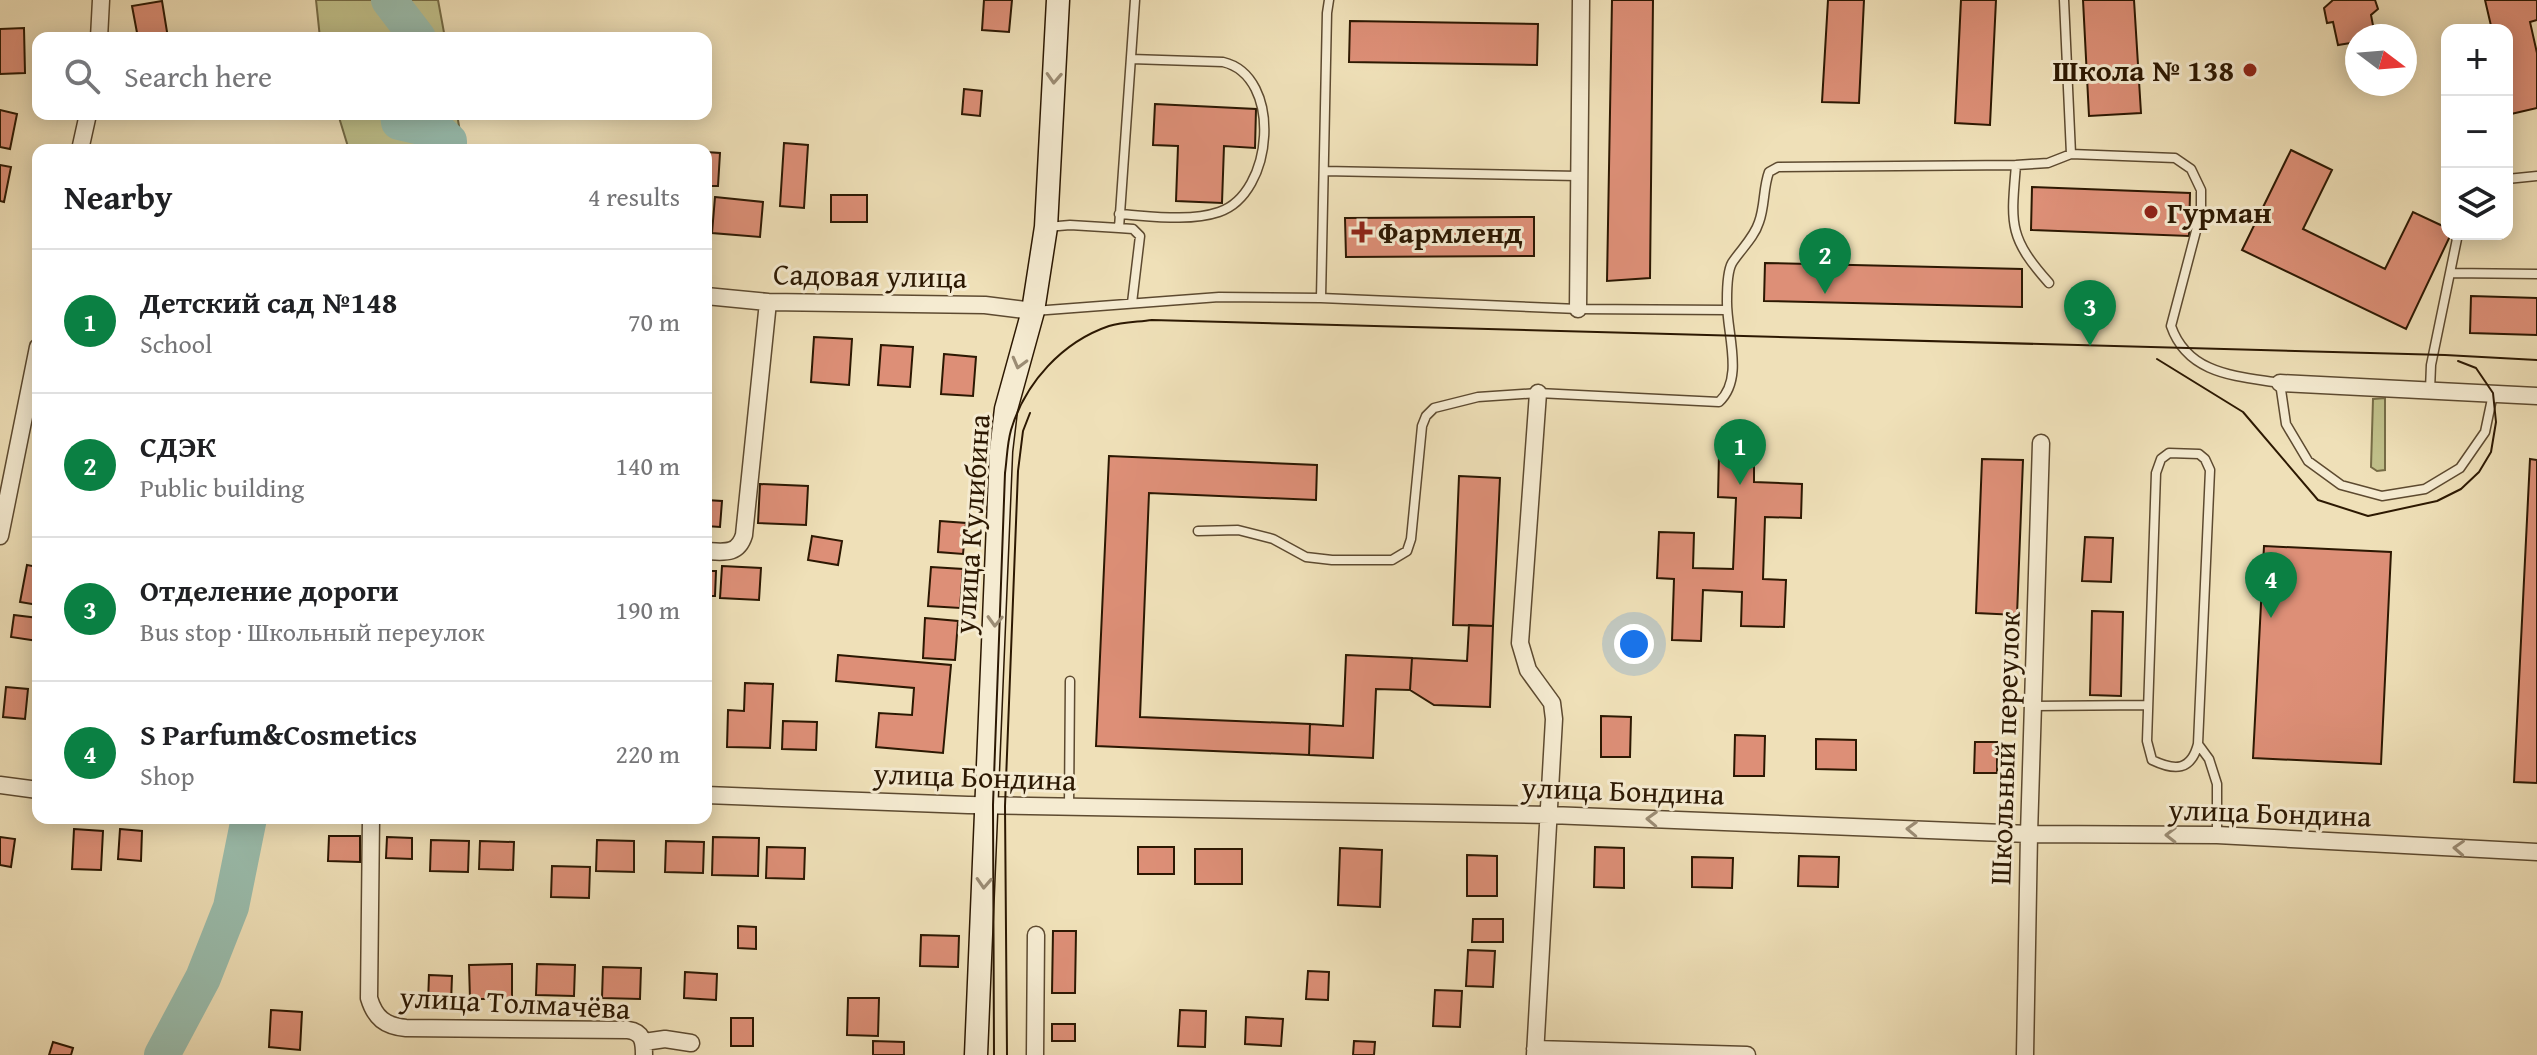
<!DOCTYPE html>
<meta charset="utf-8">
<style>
body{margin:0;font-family:"Gentium Book Plus",serif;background:#f6f6f6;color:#202124}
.controls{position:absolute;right:24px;top:24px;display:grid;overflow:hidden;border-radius:16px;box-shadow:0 4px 20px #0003}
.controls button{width:72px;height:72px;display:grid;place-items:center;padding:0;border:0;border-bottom:2px solid #e0e0e0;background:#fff;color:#202124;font:40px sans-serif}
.compass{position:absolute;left:2345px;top:24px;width:72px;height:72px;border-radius:50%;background:#fff;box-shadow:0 4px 20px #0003;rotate:106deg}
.you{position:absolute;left:1634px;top:644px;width:28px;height:28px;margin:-20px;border:6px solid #fff;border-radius:50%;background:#1a73e8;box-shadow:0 0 0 12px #1a73e833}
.badge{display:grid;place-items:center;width:52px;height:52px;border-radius:50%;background:#0b8043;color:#fff;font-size:26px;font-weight:700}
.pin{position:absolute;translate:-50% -66px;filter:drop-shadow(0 2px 4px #0008)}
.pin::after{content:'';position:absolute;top:42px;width:28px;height:24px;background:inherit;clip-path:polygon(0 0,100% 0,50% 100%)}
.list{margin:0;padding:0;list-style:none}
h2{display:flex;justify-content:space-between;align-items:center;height:104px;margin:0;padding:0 32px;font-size:34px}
h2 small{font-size:26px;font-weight:400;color:#757577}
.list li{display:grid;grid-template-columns:52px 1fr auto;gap:24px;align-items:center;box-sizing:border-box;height:144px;padding:0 32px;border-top:2px solid #e0e0e0}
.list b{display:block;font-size:30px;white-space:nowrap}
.list p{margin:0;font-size:26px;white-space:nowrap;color:#757577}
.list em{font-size:26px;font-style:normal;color:#757577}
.icon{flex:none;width:44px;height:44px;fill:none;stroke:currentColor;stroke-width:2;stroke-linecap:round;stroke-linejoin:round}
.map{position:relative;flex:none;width:2537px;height:1055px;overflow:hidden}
.search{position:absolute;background:#fff;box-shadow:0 4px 20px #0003;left:32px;top:32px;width:680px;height:88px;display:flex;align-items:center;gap:20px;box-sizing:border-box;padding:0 28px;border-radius:16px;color:#757577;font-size:30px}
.panel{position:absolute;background:#fff;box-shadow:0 4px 20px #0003;left:32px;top:144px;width:680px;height:680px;border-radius:16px}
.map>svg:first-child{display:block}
.green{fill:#c0c08a;stroke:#766c46;stroke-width:2}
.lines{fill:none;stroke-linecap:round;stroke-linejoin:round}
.river{stroke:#9abdad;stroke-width:36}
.building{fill:#dd8f77;stroke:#2c1802;stroke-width:2}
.lane-casing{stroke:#5d4a30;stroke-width:11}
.street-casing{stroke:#5d4a30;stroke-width:19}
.secondary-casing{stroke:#2c1802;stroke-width:25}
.lane{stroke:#f5ebd1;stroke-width:8}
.street{stroke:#f5ebd1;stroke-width:16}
.secondary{stroke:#f5ebd1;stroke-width:22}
.tram{stroke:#2c1802;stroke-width:2}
.oneway{stroke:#9b8c74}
.poi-dot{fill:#8f2418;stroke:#f5ebd1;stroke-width:3}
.labels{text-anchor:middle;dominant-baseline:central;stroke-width:6;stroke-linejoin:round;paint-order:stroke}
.poi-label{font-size:30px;font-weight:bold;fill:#2c1802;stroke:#f5ebd1;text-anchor:start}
.street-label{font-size:30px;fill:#2c1802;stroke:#f5ebd1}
</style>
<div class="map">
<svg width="2537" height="1055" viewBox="0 0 2537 1055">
<rect width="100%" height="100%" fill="#efe0b8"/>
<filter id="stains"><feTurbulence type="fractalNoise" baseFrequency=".0025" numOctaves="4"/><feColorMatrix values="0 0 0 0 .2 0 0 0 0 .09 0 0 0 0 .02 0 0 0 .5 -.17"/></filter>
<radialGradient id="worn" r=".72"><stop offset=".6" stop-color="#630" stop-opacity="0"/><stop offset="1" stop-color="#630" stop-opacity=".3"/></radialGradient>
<path class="green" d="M316,0H438L445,38H320Z
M338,114H457L463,150H349Z
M2385,398V470L2377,471L2371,467L2373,399Z"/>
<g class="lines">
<path class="river" d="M389,0L418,38
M398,114L399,122L438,131L449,141V150
M162,1055L203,978L231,907L249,818"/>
</g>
<path class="building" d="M984,0H1012L1009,32L982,30Z
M1612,0H1653L1650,278L1607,281Z
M1828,0H1864L1859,103L1822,102Z
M1961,0H1996L1990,125L1955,123Z
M2083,0H2134L2141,113L2089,116Z
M2333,0H2375L2378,9L2371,15L2375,36H2357V42L2338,45L2333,22L2327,23L2324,8Z
M2485,0H2537V20L2530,22L2537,53V108L2511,114L2507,96V30H2492Z
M162,1L168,38H138L132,6Z
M1350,21L1538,24L1537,65L1349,62Z
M24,28L25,73L0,74V29Z
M964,89L982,91L980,116L962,114Z
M1155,104L1256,109L1255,148L1224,146L1222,203L1176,201L1178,146L1153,145Z
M0,110L17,114L10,149L0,147Z
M784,143L808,145L804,208L780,206Z
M2291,150L2332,170L2303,229L2385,269L2413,212L2447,228V234H2451L2406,329L2242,250Z
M706,152L720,153L718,186H706Z
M0,165L11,167L4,202L0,201Z
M2032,187L2190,193L2189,236L2031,230Z
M831,195H867V222H831Z
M715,197L763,202L760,237L712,233Z
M1534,217V256L1346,257L1345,218Z
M1765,263L2022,269V307L1764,301Z
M2471,296L2537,298V335L2470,333Z
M814,337L852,339L849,385L811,382Z
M881,345L913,347L910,387L878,385Z
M944,354L976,357L973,396L941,394Z
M1719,453L1754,455V482L1802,484L1801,518L1765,517L1763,579L1786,580L1784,627L1741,626L1742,592L1703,590L1701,641L1672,640L1674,579L1657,578L1659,532L1694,533L1693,568L1733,569L1736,498L1718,497Z
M1109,456L1317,465L1316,500L1149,493L1140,717L1310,724L1309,755L1096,746Z
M1982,459L2023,460L2017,615L1976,613Z
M2530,459L2537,460V783L2514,782Z
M1459,476L1500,478L1493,626L1453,625Z
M760,484L808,486L806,525L758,523Z
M706,500L722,501L720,527L706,526Z
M940,521L966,523L963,554L938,552Z
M812,536L842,541L838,565L808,560Z
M2085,537L2113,538L2111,582L2082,581Z
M2264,546L2391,552L2381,764L2253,758Z
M27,565L38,567V605L20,602Z
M722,566L761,568L759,600L720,598Z
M931,567L963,569L960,608L928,606Z
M706,571H716L715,596H706Z
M2092,611L2123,612L2121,696L2090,695Z
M14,615L38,618V641L11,637Z
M925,618L958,621L955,660L923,658Z
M1469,625L1493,626L1490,707L1434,705L1410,690L1412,658L1467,661Z
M838,655L951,665L943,753L876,747L879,713L912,715L914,688L836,681Z
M1346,655L1412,658L1410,690L1376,689L1373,758L1309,755L1310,724L1343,726Z
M745,683L773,684L770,748L727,747L728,710L744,711Z
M6,687L28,689L25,719L3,717Z
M1601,716L1631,717L1630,757H1601Z
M783,721L817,722L816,750L782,749Z
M1735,735L1765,736L1764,776H1734Z
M1816,739L1856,740V770L1816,769Z
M1975,742H1997V773H1974Z
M74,829L103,831L101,870L72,869Z
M120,829L142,831L141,861L118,859Z
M329,836H360V862L328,861Z
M0,837L15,839L11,867L0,865Z
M387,837L412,838V859L386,858Z
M713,837L759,838L758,876L712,875Z
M431,840L469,841L468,872L430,871Z
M597,840L634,841V872L596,871Z
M480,841L514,842L513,870L479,869Z
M666,841L704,842L703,873L665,872Z
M767,847L805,848L804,879L766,878Z
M1138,847H1174V874H1138Z
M1595,847L1624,848V888L1594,887Z
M1340,848L1382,850L1380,907L1338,905Z
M1195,849H1242V884H1195Z
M1467,855L1497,856V896H1467Z
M1799,856L1839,857L1838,887L1798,886Z
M1692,857L1733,858L1732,888L1692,887Z
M552,866L590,867L589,898L551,897Z
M1473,919H1503V942H1472Z
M738,926L756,927V949L738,948Z
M1053,931H1076L1075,993H1052Z
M921,935L959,936L958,967L920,966Z
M1468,950L1495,951L1493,987L1466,986Z
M512,964V999H470L469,965Z
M537,964L575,965L574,996L536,995Z
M603,967L641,968L640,999L602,998Z
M1308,971L1329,972L1328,1000L1306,999Z
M685,972L717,974L716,1000L684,998Z
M429,975L452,976L451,1004L428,1003Z
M1435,990L1462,991L1460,1027L1433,1026Z
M848,998H879L878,1036L847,1035Z
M271,1010L302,1012L300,1050L269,1047Z
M1180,1010L1206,1011L1205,1047L1178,1046Z
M1246,1017L1283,1019L1281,1046L1245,1044Z
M731,1018H753V1046H731Z
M1052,1024H1075V1041H1052Z
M873,1041L904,1042V1055H873Z
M1354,1041L1375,1042L1374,1055H1353Z
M53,1042L73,1048L71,1055H49Z"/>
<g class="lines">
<g class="lane-casing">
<path id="lane" d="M2064,0L2071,154L2175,158L2191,169L2201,190V212L2171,326C2188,375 2237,376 2280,383L2286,424L2308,461L2341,485L2382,496L2425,489L2460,468L2485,432L2493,394
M2016,165C2011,224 2008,237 2049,283
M1324,171L1579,176
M2507,179L2537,176
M1119,214C1151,216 1189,222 1219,212C1274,194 1283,76 1223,62L1131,59
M1047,227L1070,225L1119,228
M2450,273L2537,274
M1321,298L1327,13L1329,0
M1132,303L1140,236L1133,229L1119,228L1135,0
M1034,311L1219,297L1321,298L1578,309L1727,310
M2430,390L2431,365L2458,234
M1198,531L1238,530L1273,539L1306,557L1332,560H1392L1407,551L1411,539L1422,426L1426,416L1434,408L1478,397L1538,393L1719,402C1745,378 1726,332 1727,300C1727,290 1727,272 1732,263C1741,249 1754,238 1759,222C1765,206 1763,188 1769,172L1778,167L2016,165L2048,163L2071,154
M2034,706L2148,705
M2198,744C2191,771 2175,771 2152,760L2147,741L2156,473L2161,459L2169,453L2199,454L2205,459L2210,470L2198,744L2209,759L2217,784V835
M1069,807L1070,681"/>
</g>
<g class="street-casing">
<path id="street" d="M99,38L101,0
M80,150L88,114
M706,296L768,302L985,305L1033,311
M1578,309L1581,0
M2280,383L2537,396
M0,536L38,347
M706,551C724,552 738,555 744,535L768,302
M0,785L38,790
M706,795L968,805L1550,815L2029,834L2217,835L2537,852
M371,818L369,998C375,1018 385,1026 406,1028L628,1030C643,1032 644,1042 644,1055
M644,1042L665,1039L691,1043
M1535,1049L1747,1055
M1035,1055L1036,935
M1535,1055L1554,719L1552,703L1528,670L1520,643L1538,393
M2025,1055L2029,834L2041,443"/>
</g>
<g class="secondary-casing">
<path id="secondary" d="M976,1055L1001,451L1006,409L1033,311L1046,227L1058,0"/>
</g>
<use href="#lane" class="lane"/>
<use href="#street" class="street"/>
<use href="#secondary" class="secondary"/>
<path class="tram" d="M2157,359L2243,412L2318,500L2368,516L2437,501L2461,489L2479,472L2491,452L2496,422L2493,393L2476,368L2458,361
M994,1055L993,805L1005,473C1007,459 1007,444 1011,430C1025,383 1062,342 1109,326C1122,322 1138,322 1152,320L2445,355L2537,360
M1007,1055L1005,806L1018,471L1023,431L1030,413"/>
</g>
<defs><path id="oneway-chevron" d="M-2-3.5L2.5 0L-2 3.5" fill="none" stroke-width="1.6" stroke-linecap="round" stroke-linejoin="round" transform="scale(2)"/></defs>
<g class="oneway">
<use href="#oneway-chevron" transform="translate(1054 78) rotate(93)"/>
<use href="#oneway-chevron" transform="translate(1019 363) rotate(105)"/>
<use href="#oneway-chevron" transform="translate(995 621) rotate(92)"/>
<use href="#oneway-chevron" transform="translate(1652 819) rotate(-178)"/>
<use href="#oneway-chevron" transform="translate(1912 829) rotate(-178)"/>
<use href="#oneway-chevron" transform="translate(2171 835) rotate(-179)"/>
<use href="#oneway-chevron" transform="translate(2459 848) rotate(-177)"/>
<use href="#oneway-chevron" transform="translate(984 883) rotate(93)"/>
</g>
<g class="poi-dot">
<circle cx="2250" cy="70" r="8"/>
<circle cx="2151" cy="212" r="8"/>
<path d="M1358 220h8v8h8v8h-8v8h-8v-8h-8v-8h8z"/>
</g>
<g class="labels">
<g class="poi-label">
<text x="2234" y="70" text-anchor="end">Школа № 138</text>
<text x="2167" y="212">Гурман</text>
<text x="1378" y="232">Фармленд</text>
</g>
<g class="street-label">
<text transform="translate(870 275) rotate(1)">Садовая улица</text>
<text transform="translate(971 524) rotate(-86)">улица Кулибина</text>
<text transform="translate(2004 748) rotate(-88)">Школьный переулок</text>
<text transform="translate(975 776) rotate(2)">улица Бондина</text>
<text transform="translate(1623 790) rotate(2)">улица Бондина</text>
<text transform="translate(2270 812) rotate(2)">улица Бондина</text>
<text transform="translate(515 1002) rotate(3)">улица Толмачёва</text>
</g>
</g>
<rect width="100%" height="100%" filter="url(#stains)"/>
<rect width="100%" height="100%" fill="url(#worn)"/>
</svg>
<div class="controls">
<button>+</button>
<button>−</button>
<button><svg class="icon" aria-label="layers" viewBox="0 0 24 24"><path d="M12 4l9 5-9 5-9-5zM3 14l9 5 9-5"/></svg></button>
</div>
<svg class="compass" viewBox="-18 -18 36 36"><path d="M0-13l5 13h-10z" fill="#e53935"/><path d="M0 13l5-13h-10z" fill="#757577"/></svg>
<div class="you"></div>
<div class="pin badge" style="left:1740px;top:485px">1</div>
<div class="pin badge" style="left:1825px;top:294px">2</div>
<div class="pin badge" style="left:2090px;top:346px">3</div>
<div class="pin badge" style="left:2271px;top:618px">4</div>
<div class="search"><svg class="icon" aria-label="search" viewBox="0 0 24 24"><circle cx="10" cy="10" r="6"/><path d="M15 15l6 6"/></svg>Search here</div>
<section class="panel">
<h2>Nearby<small>4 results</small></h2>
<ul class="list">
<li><span class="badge">1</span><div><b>Детский сад №148</b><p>School</p></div><em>70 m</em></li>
<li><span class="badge">2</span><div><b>СДЭК</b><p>Public building</p></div><em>140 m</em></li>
<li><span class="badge">3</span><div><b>Отделение дороги</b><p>Bus stop · Школьный переулок</p></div><em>190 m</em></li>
<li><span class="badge">4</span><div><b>S Parfum&amp;Cosmetics</b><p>Shop</p></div><em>220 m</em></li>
</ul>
</section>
</div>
